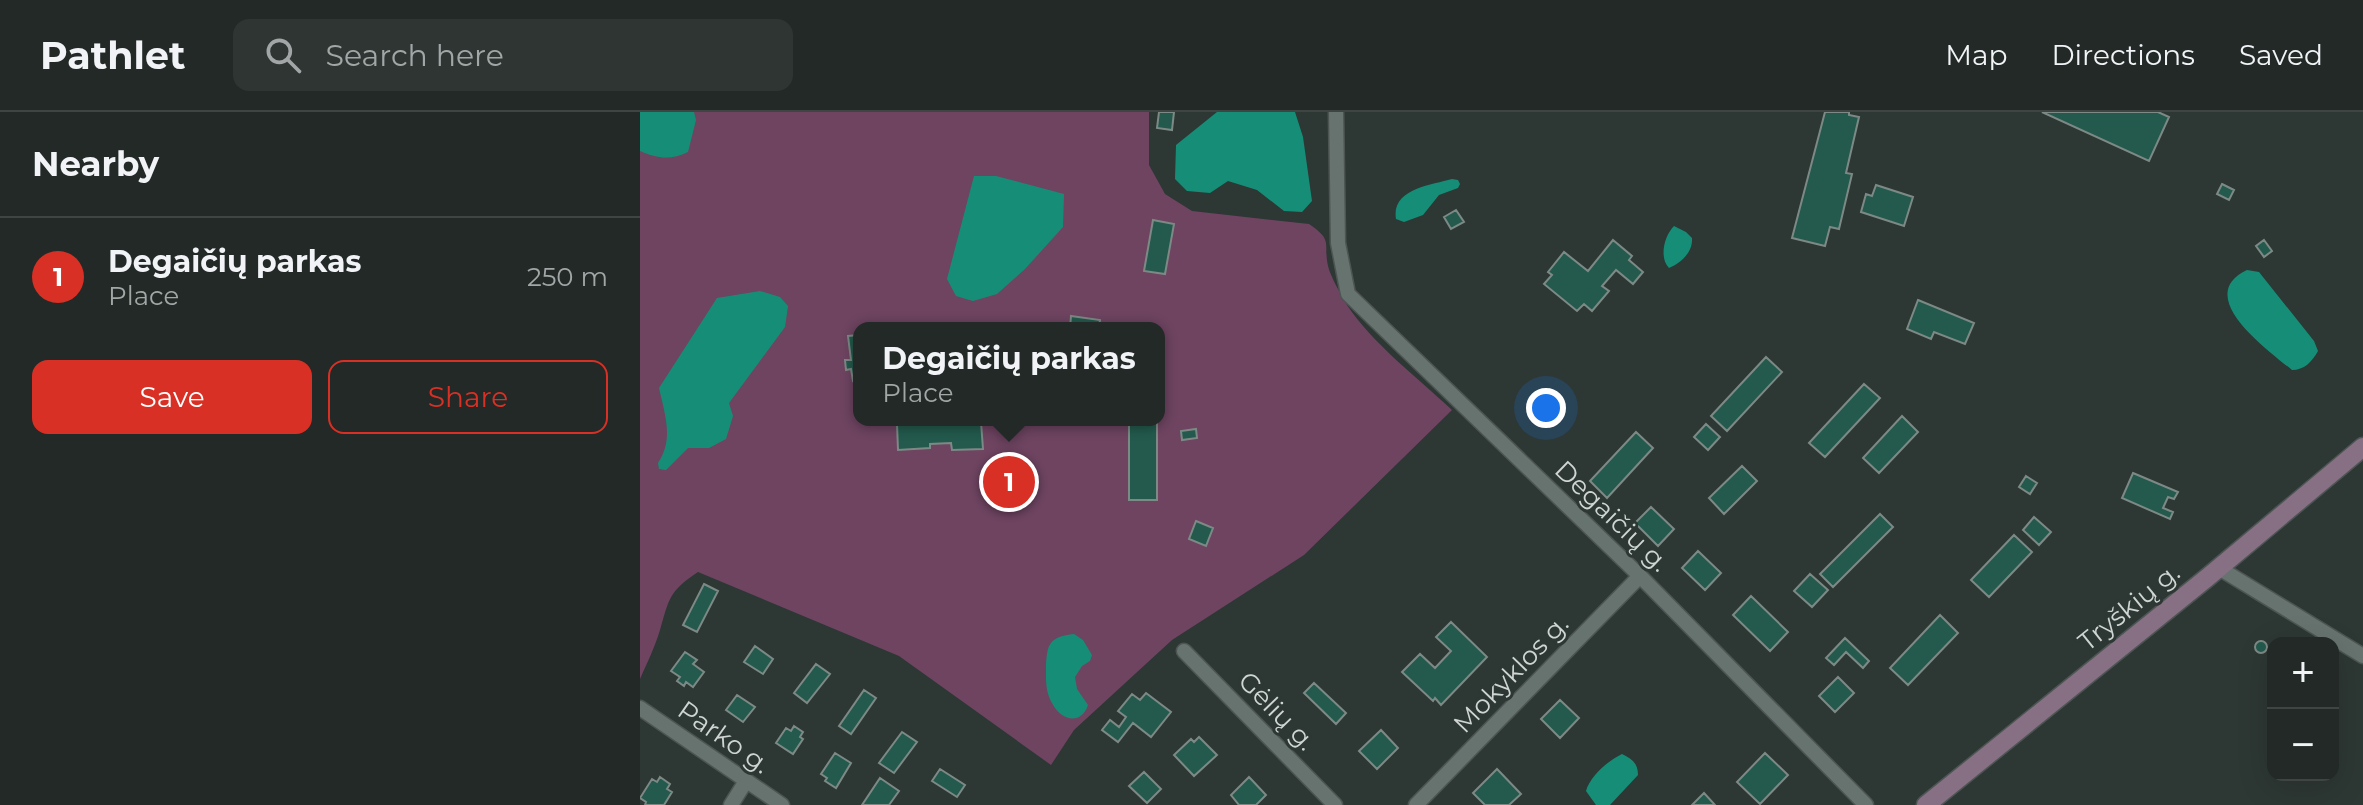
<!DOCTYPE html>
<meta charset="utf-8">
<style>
body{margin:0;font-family:Montserrat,sans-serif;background:#2e3533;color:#f1f3f6}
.controls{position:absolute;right:24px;bottom:24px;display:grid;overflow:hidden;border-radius:16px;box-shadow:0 8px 32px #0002}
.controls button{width:72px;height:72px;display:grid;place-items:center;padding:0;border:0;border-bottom:2px solid #3f4544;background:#222927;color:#f1f3f6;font:40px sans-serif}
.you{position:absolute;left:906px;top:296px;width:28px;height:28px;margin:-20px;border:6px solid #fff;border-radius:50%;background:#1a73e8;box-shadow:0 0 0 12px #1a73e833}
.badge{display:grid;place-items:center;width:52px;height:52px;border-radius:50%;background:#d93025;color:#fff;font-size:26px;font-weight:700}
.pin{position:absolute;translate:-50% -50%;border:4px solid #fff;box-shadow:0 2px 8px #0006}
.popup{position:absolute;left:213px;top:210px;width:312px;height:104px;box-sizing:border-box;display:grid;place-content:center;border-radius:16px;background:#222927;filter:drop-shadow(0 2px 6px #0005);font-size:26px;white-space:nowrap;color:#a2a6a7}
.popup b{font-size:30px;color:#f1f3f6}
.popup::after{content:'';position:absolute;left:50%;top:100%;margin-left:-16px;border:16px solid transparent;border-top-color:#222927}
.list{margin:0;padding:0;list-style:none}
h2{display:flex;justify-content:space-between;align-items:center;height:104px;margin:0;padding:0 32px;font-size:34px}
h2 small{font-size:26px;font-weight:400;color:#a2a6a7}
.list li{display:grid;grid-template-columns:52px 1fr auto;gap:24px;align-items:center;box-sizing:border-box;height:120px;padding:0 32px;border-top:2px solid #3f4544}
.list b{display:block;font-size:30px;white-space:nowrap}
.list p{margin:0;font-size:26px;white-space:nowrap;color:#a2a6a7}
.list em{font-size:26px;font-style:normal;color:#a2a6a7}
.actions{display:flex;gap:16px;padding:24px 32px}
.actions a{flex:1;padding:18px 0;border:2px solid #d93025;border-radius:16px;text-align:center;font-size:28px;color:#d93025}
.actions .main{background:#d93025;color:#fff}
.icon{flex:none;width:44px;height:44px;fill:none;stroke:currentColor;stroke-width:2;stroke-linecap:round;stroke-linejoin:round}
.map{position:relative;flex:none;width:1723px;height:693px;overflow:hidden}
header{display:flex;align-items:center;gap:48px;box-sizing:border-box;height:112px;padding:0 40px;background:#222927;border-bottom:2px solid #3f4544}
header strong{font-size:38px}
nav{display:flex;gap:44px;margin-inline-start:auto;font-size:28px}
.search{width:560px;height:72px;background:#2e3533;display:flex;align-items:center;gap:20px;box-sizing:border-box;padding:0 28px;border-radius:16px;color:#a2a6a7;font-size:30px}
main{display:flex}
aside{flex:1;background:#222927}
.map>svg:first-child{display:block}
.green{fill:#6e4461;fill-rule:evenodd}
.water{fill:#168e77}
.building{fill:#235a4d;stroke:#7d8985;stroke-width:2}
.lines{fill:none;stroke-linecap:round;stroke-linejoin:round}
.street-casing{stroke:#4d5553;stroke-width:17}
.secondary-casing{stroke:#4d5553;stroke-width:21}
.street{stroke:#67736f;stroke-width:14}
.secondary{stroke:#876f84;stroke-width:18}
.labels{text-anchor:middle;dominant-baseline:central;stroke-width:6;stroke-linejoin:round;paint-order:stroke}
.street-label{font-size:26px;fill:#cfd5d3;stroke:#2d3734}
</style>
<header>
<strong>Pathlet</strong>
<div class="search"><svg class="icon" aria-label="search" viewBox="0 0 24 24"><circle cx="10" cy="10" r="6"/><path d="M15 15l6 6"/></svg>Search here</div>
<nav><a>Map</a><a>Directions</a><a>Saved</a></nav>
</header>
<main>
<aside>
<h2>Nearby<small></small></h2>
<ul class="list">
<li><span class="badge">1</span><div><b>Degaičių parkas</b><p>Place</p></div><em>250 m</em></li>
</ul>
<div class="actions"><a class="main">Save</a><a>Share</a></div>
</aside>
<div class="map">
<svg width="1723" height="693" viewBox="0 0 1723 693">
<rect width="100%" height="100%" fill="#2d3734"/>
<path class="green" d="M0,0H509V53L525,82L552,99L669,112C694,129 683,131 688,154C691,166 701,182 707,193C734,233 777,265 812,298L664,443L532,528L434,618L411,653L259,544L58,460C29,479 29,487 20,518C15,535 7,551 0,567ZM219,216H519V308H219Z"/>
<path class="water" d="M0,0H54L56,8L48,40C31,48 18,47 0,39Z
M577,0H655L663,25L672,89L662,100L644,99L617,78L588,69L570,81L547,79L535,67L536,33Z
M334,64H356L424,82L423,115L385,157L357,182L333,189L316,184L307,167Z
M812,67L818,68L820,72L818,76L799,83L783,103L764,110L756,107C751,77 791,73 812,67Z
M1034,114L1046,120L1052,126C1053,140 1041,151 1029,156C1019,146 1024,124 1034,114Z
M1607,158L1619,160L1674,229L1678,239C1672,250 1664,258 1652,258C1628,238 1552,184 1607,158Z
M120,179L140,185L148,194L145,215L89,291L93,304L86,327L69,336H48L26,358L19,357L18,351C34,327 25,303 19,276L77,186Z
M434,522L443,528L452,543L450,549L442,554L435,565L437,577L448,593C441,614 420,608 412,591C405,579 406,567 406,554C407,531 410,525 434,522Z
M982,642C992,647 998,651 998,663L970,693H956L946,679C950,664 969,648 982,642Z"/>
<path class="building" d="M519,0H534L532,18L517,16Z
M1185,0H1209V3L1219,5L1206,61L1212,62L1199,117L1190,115L1185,134L1152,126Z
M1402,0H1518L1529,5L1509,49Z
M1582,72L1594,78L1589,88L1577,82Z
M1236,73L1273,85L1264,114L1221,100L1226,82L1232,84Z
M816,98L824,110L811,117L804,105Z
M513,108L534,112L525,162L504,159Z
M973,128L992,144L989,148L1003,160L993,172L976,158L962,174L969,179L952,199L944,192L937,199L904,172L912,163L908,160L924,140L948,159Z
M1624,128L1632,139L1624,145L1616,134Z
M1278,188L1334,211L1325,232L1294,220L1291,227L1267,217Z
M431,204L460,208L459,215L466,216H430Z
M219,223V268L213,269L211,257L206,258L205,248H211L208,224Z
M1126,245L1142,260L1087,319L1071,304Z
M1224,272L1240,286L1185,345L1169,331Z
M1262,304L1278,320L1239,361L1223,346Z
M287,308H310V312L341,310L343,337L312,338L311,331L290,332V336L258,338L257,312L287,310Z
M489,308H517V388H489Z
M1066,312L1080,325L1068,338L1054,325Z
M556,317L557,326L542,328L541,319Z
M996,320L1013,336L967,386L950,369Z
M1102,354L1117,369L1084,402L1069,386Z
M1493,361L1538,380L1534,387L1528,385L1523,396L1533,400L1530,407L1482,386Z
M1386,364L1397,371L1390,382L1379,375Z
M1011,395L1034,417L1018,434L995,411Z
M1240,402L1253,415L1193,475L1180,462Z
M1394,405L1411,420L1399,433L1383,418Z
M556,409L573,416L566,434L549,427Z
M1374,423L1392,440L1349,485L1331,468Z
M1058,439L1081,461L1065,478L1042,456Z
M1170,462L1188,478L1172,495L1154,479Z
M64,472L78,479L57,520L43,513Z
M1111,484L1148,520L1130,539L1093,503Z
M1300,503L1318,521L1268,573L1250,556Z
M811,510L847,545L801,593L795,586L793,589L762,560L780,542L795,556L811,539L796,525Z
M1205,526L1229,549L1223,556L1206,540L1194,553L1186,546Z
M1615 535a6 6 0 1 1 12 0a6 6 0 1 1-12 0Z
M115,534L133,547L123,562L104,550Z
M45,540L57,548L53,552L64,560L53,575L46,570L44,574L37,569L40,565L31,559Z
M176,552L190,562L167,591L154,581Z
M1198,565L1214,581L1195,600L1179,584Z
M674,571L706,601L696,612L664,581Z
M224,578L236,586L211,622L199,614Z
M506,581L531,600L511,625L493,611L478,630L462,618L470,608L479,615L486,605L478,599L492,582L500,588Z
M97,583L115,595L103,610L86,598Z
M920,588L939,606L920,626L901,607Z
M154,614L163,620L160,625L163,627L153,642L136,631L146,616L151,619Z
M741,618L758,636L737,657L719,639Z
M262,620L277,630L254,661L239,651Z
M559,625L577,643L554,664L534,643L551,627L554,630Z
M195,641L211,651L196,676L185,669L187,666L181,662Z
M1125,641L1148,663L1120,692L1097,670Z
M300,657L325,673L317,685L292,669Z
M857,657L881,682L869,693H845L833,681Z
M504,660L521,677L507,691L489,674Z
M20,665L30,672L27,677L32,680L24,693H5L6,690L0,686L12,667L17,670Z
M609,665L626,683L616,693H599L591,683Z
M240,666L259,679L249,693H222Z
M1064,681L1075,693H1052Z"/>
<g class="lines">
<g class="street-casing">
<path id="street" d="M696,0L698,131L708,182L1000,464L1226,693
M1579,456L1723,544
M544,539L695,693
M0,596L142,693
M91,693L106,669
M776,693L1000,464"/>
</g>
<g class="secondary-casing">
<path id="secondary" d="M1286,693L1568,465L1723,335"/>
</g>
<use href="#street" class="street"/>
<use href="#secondary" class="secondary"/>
</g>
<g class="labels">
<g class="street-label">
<text transform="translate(972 404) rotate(44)">Degaičių g.</text>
<text transform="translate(1489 495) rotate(-39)">Tryškių g.</text>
<text transform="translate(871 562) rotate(-46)">Mokyklos g.</text>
<text transform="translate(637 599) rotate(46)">Gėlių g.</text>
<text transform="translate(84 625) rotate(35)">Parko g.</text>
</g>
</g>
</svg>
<div class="controls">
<button>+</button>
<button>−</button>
</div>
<div class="you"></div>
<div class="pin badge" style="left:369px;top:370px">1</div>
<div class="popup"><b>Degaičių parkas</b>Place</div>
</div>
</main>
